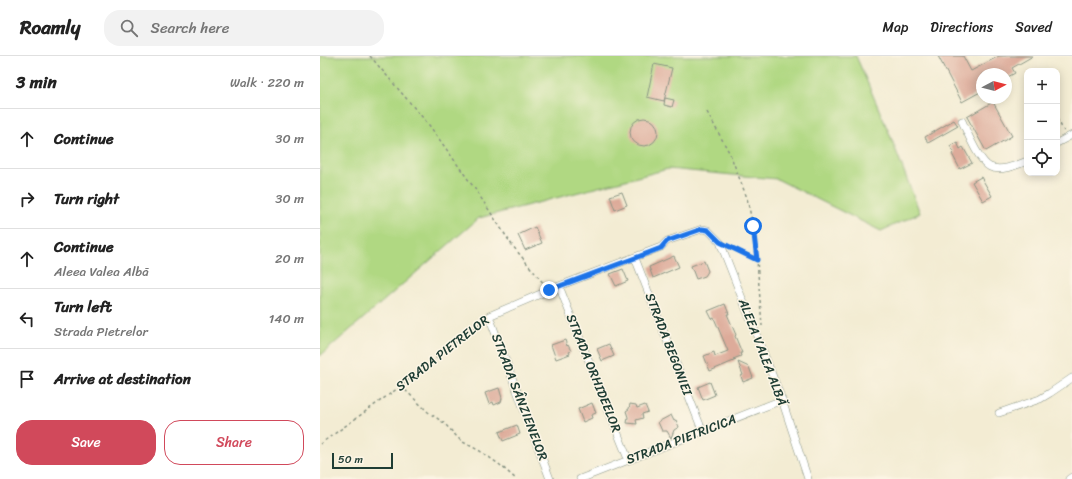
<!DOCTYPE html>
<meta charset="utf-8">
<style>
body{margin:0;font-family:Sriracha,sans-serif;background:#f2f2f2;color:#222}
.controls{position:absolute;right:12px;top:12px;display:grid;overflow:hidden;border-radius:8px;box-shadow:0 2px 10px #0003}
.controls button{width:36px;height:36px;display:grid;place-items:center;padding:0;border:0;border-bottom:1px solid #e0e0e0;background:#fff;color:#222;font:20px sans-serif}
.compass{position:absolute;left:656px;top:12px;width:36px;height:36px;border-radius:50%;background:#fff;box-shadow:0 2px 10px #0003;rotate:83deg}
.scale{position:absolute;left:12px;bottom:10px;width:61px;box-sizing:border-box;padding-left:4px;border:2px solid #1f3d34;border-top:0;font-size:11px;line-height:14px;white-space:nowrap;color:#1f3d34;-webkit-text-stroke:3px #fcf5e5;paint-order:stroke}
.stop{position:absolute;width:12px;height:12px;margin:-9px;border:3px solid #1a73e8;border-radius:50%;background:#fff}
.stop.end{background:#1a73e8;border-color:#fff;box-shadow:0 1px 4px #0008}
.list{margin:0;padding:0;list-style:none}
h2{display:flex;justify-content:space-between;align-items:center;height:52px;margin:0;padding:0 16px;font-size:17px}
h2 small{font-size:13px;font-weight:400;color:#767676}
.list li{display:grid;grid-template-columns:26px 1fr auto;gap:12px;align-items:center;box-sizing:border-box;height:60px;padding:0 16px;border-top:1px solid #e0e0e0}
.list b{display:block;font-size:15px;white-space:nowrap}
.list p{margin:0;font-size:13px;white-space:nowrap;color:#767676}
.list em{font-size:13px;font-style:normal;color:#767676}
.actions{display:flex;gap:8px;padding:12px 16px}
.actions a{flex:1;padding:9px 0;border:1px solid #d1495b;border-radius:16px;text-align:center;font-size:14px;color:#d1495b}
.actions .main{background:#d1495b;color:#fff}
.icon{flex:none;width:22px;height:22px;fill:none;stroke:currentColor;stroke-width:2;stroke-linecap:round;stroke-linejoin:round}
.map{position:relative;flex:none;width:752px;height:423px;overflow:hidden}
header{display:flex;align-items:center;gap:24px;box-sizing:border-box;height:56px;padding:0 20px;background:#fff;border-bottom:1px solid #e0e0e0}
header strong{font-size:19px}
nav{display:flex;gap:22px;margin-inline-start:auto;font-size:14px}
.search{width:280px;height:36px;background:#f2f2f2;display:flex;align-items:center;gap:10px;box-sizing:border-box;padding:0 14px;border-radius:16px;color:#767676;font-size:15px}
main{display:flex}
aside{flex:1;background:#fff}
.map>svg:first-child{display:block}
.green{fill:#b0d882;stroke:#688a5b}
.building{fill:#ddab9a}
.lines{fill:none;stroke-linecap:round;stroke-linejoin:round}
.minor-casing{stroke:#899484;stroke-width:8}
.path{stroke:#899484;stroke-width:1.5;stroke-dasharray:3 3;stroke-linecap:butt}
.minor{stroke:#fff;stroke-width:7}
.route{stroke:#1a73e8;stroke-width:5}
.labels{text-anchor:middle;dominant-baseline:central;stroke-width:3;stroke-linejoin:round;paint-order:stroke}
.street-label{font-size:13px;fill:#1f3d34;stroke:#fcf5e5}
</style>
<header>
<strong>Roamly</strong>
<div class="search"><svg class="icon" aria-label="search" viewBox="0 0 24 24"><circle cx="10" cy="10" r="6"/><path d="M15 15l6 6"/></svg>Search here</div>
<nav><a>Map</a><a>Directions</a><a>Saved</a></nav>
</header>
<main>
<aside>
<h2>3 min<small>Walk · 220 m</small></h2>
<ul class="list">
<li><svg class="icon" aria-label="ahead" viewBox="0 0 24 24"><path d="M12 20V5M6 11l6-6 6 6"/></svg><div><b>Continue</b></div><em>30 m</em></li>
<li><svg class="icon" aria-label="right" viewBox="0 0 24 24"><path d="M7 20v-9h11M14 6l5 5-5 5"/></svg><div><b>Turn right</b></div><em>30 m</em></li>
<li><svg class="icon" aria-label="ahead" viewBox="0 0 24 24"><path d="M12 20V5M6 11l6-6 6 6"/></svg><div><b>Continue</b><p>Aleea Valea Albă</p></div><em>20 m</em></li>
<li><svg class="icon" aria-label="left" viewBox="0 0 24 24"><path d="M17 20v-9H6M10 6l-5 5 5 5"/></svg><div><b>Turn left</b><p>Strada Pietrelor</p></div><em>140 m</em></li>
<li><svg class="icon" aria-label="arrive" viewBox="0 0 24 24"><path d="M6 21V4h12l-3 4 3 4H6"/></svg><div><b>Arrive at destination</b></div></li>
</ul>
<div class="actions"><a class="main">Save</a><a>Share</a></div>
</aside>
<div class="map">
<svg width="752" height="423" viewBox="0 0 752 423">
<rect width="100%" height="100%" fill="#fcf5e5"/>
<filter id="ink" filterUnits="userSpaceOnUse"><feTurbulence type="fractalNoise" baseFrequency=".025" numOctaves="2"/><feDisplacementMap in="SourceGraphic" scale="8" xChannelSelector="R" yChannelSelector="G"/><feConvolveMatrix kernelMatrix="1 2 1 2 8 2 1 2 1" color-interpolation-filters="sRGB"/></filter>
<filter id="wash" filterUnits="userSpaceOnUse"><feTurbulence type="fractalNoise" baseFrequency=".012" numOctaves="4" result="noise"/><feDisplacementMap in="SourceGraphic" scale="16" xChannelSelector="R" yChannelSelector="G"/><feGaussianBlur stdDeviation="0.9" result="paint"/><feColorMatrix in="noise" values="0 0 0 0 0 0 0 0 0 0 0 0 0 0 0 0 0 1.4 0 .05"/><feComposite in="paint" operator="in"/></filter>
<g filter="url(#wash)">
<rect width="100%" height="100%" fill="#f3ecd3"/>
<path class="green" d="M0,0H536L570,79L600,157L561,175L457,123L348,113L159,162L0,300Z"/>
<g id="blocks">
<path class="building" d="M618,0H643L651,15L679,0H713L692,12L695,17L686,22V18H662V35L642,46Z
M334,8L352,12L344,45L327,41Z
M345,42L354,44L352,51L344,49Z
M673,46L692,80L666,95L647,61Z
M310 76a14 14 0 1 1 28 0a14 14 0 1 1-28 0Z
M634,64L638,70L608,87L605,81Z
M637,86L640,93L643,91L652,107L640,113L632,98L634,96L630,90Z
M661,121L672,140L663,145L652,126Z
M302,136L307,149L295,154L290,140Z
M215,171L222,187L205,194L198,179Z
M354,200L359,211L333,222L329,211Z
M384,205L388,215L387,217L385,220L376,223L371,210Z
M303,213L308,225L296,230L290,218Z
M405,248L409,258H407L416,279L415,280L422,297H420L421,300L413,303L416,304L390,315L384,300L394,296L395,300L408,295L394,262L392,263L388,255Z
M245,284L247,290L248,289L251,295L249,296L250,298L236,303L231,289Z
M289,288L294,300L282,305L277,293Z
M418,306L429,311L433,322L423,326L421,320L423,319Z
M390,326L395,339L383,344L378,331Z
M179,332L182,342L181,346L174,349L173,346L169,348L165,337Z
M272,347L276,357L271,359L272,362L263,366L258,353Z
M310,348L316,349L317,352L325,349L328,356L322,358L323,362L316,364L317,368L307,367L308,361L306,355L309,353Z
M351,359L354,365L356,364L359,371L354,374L351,382L347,375H342L338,366Z
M197,369L200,378L183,385L179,376Z"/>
</g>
</g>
<g filter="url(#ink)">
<use href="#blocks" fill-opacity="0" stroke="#899484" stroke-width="1"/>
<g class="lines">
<g class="minor-casing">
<path id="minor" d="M642,65C647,76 659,106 670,111C681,116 697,109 707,105
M737,87L752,79
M315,202L382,374
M239,230L308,403
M679,357L720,343L730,337L752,322
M230,423L169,260L239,230L341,191L347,185L382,173L388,174L400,186L462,344L488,423
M260,423L462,344
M749,423L752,421"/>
</g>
<path class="path" d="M50,0L109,69L155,133L192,189L224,228
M387,56L410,98L427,142L433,170L437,204L442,270
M737,63L744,75
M410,190L437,204
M81,330L108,356L124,367L141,385L160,395L180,409L196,423
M0,388L81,330L163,265"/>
<use href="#minor" class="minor"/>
</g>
</g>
<g class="lines" filter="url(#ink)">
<path class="route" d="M229,234L315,202L341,192L347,185L382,173L388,174L400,186L437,204L433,170"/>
</g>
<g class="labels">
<g class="street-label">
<text transform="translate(349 288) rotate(69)">STRADA BEGONIEI</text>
<text transform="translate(443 296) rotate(69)">ALEEA VALEA ALBĂ</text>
<text transform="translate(122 297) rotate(-38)">STRADA PIETRELOR</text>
<text transform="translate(274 317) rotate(68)">STRADA ORHIDEELOR</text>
<text transform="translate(200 341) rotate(69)">STRADA SÂNZIENELOR</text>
<text transform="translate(361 383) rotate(-21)">STRADA PIETRICICA</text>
</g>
</g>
</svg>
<div class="controls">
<button>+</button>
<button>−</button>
<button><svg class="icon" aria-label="locate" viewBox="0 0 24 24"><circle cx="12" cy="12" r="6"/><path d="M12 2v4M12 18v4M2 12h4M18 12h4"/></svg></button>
</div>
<svg class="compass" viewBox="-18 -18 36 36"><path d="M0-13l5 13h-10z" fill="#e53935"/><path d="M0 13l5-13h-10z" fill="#767676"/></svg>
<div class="scale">50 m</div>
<div class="stop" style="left:433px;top:170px"></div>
<div class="stop end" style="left:229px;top:234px"></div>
</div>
</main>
